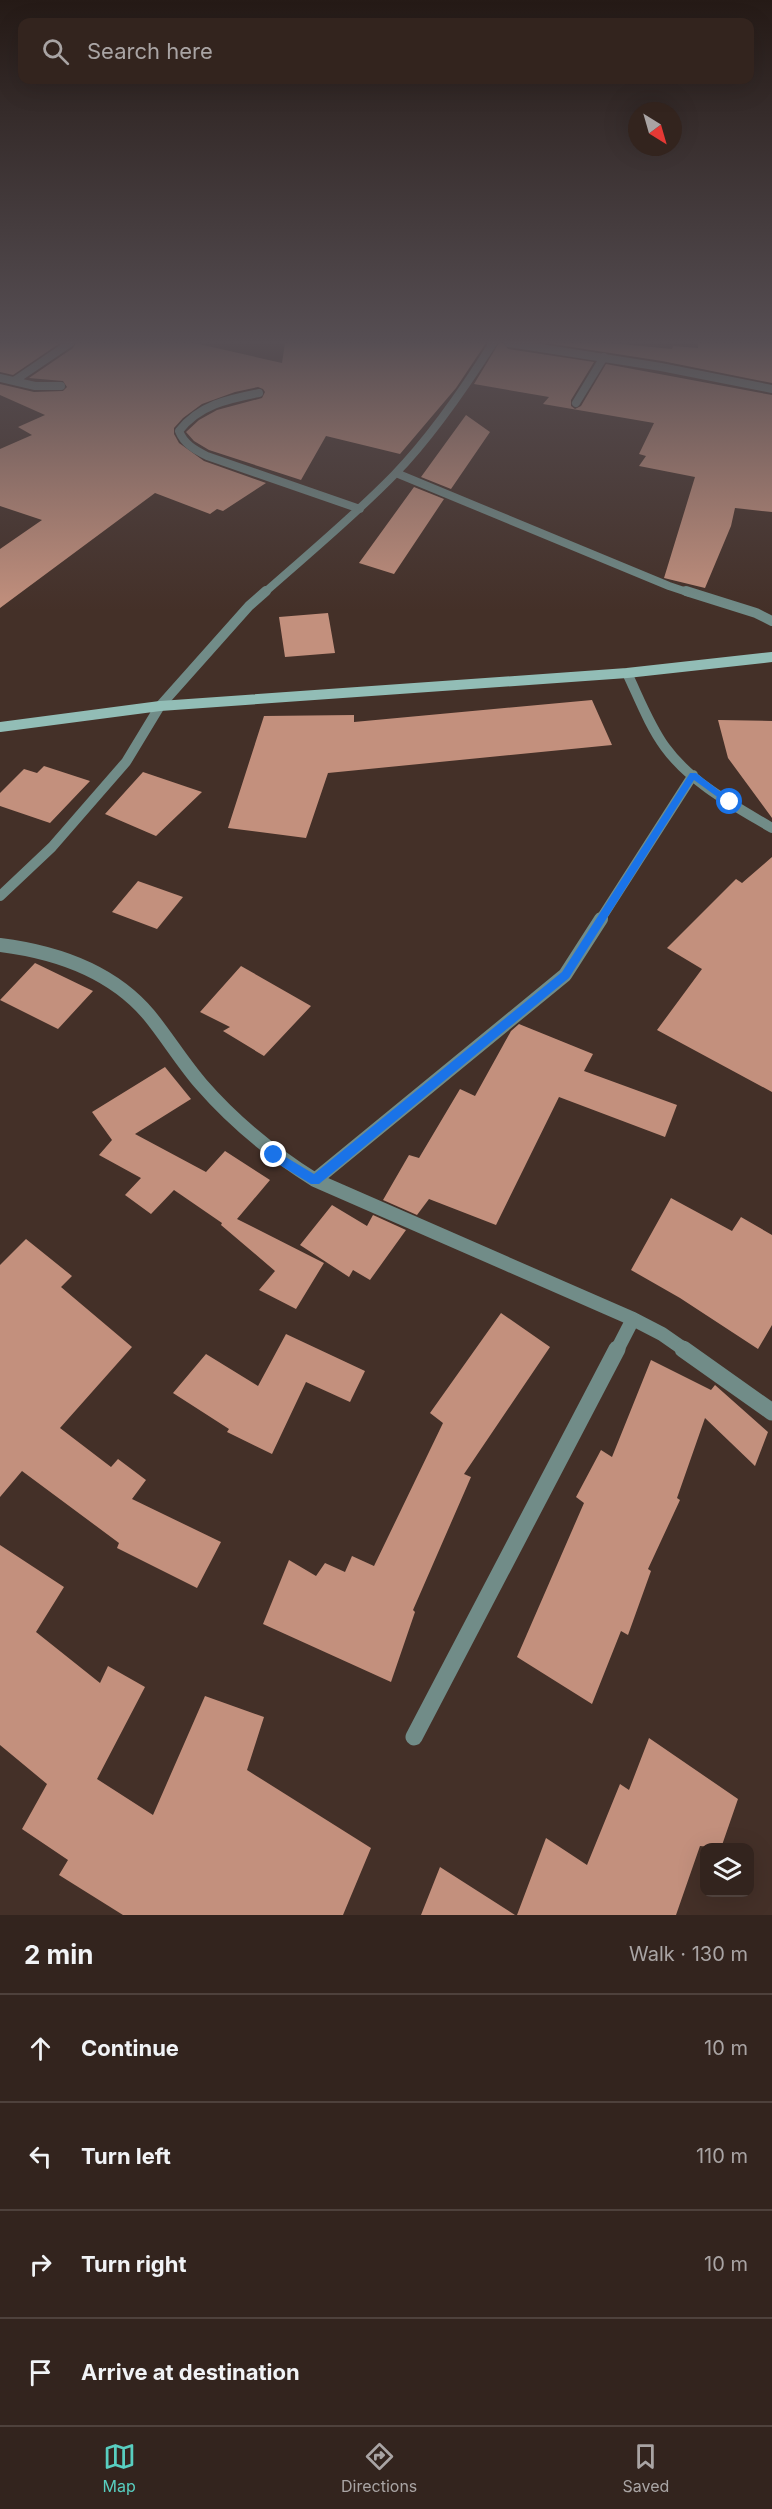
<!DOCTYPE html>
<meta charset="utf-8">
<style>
body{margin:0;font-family:Inter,sans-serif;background:#3b2c27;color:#f1f3f6}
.controls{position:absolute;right:18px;bottom:18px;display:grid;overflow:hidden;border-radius:12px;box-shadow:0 6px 24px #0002}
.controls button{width:54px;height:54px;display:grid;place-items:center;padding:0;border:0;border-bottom:2px solid #4e413c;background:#33241e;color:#f1f3f6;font:30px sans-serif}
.compass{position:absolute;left:628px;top:102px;width:54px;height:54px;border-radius:50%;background:#33241e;box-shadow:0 6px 24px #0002;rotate:143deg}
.stop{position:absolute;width:18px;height:18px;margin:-14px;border:4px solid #1a73e8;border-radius:50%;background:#fff}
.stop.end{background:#1a73e8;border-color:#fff;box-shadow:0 2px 6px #0008}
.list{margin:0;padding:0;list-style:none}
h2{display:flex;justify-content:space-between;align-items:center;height:78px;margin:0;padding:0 24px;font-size:26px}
h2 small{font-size:20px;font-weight:400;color:#a9a4a4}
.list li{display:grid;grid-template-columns:39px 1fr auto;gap:18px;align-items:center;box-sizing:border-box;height:108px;padding:0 24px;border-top:2px solid #4e413c}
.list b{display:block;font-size:22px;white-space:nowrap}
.list em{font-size:20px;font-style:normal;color:#a9a4a4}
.icon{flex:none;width:33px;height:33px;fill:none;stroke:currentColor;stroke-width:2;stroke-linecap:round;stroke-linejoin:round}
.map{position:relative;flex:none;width:772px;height:1915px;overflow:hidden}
.search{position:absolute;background:#33241e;box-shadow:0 6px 24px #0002;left:18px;right:18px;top:18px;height:66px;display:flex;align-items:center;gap:15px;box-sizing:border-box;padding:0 21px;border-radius:12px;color:#a9a4a4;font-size:22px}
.sheet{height:510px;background:#33241e}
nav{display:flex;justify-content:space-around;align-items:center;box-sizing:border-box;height:84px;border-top:2px solid #4e413c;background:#33241e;font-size:16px;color:#a9a4a4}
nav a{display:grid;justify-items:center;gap:3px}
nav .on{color:#58cec0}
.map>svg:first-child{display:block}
.building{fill:#c3907d}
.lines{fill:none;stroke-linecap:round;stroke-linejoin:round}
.street-far3{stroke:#718c88;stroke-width:8}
.street-far2{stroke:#718c88;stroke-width:10}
.street-far1{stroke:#718c88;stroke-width:14}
.street{stroke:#718c88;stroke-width:17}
.secondary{stroke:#92bdb6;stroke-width:10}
.route{fill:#1a73e8}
</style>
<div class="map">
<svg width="772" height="1915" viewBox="0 0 772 1915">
<rect width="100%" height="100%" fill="#443028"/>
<path class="building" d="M0,343H60L13,375L0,372Z
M76,343H194L282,363L285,343H486L456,388L400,454L326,436L301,480L209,450L194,441L186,432L199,420L217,410L262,398L265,392L263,389L258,387L235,392L202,404L183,418L174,428V434L179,443L204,461L266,483L223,511L217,509L210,514L155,493L0,608V549L42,520L0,506V449L32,435L18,427L45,415L0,395V384L34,392L63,391L67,387L63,381L29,378L73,348Z
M499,343H503L508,349L594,362L571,400V406L575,409L581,406L606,364L772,395V512L735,508L731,526L705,588L664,578L695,477L639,466L646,456L639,454L654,423L543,404L549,397L474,384Z
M546,343H610L672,349L673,346L698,348V343H772V383L662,361Z
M466,415L490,432L451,489L421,477Z
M414,487L444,499L394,574L359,563Z
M328,613L335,653L285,657L279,617Z
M592,700L612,745L328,773L306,838L228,828L264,716L354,715V722Z
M718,720L772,721V818L728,758Z
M44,766L90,781L50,823L0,806V793L24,769L37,773Z
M143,772L202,792L156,836L105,814Z
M772,857V1092L657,1030L702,969L667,948L736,879L742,883Z
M138,881L183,897L157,929L112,912Z
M35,963L93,991L58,1029L0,1000Z
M241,966L311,1006L264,1056L223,1031L230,1027L200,1012Z
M519,1024L593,1054L584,1071L677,1105L665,1137L559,1097L496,1225L429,1199L417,1215L383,1200L409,1155L419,1158L460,1089L475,1096L511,1031Z
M165,1067L191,1099L135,1134L206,1172L225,1151L270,1180L237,1219L324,1263L296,1309L259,1290L275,1271L221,1225L222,1223L174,1190L151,1214L125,1195L141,1178L99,1155L112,1140L92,1112Z
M671,1198L732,1231L741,1217L772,1235V1325L758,1349L680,1298L631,1270Z
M332,1205L367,1226L373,1215L406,1230L370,1280L353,1270L349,1277L300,1245Z
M26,1239L72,1276L61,1287L132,1347L60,1428L111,1467L118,1459L146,1480L132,1499L221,1542L197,1588L117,1548L119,1543L22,1471L0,1497V1265Z
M501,1313L550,1347L464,1474L471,1477L413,1610L415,1612L391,1682L263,1624L289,1560L316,1576L325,1563L345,1572L352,1556L374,1566L443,1423L430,1413Z
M286,1334L365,1371L350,1402L306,1382L272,1454L227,1432L229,1429L173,1393L206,1354L258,1386Z
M651,1360L711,1390L715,1385L768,1432L755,1466L705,1418L677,1498L680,1500L648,1569L651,1571L628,1635L621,1631L592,1704L517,1657L584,1503L576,1497L601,1450L612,1457Z
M0,1545L64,1587L36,1632L100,1683L108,1666L145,1687L97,1779L153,1815L205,1696L264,1717L247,1770L371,1848L343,1915H123L59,1875L68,1860L22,1829L47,1784L0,1745Z
M649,1738L738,1799L721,1848L700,1846L676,1915H517L546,1838L587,1865L620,1784L629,1790Z
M440,1867L515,1915H421Z"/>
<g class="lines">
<path class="street-far3" d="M509,343L661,367L772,389
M0,378L35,386H61
M14,381L70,343
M259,393C228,399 199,405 179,431C184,444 195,450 207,456L360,509
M576,403L604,357
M396,473L669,586L690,593
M264,593C308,554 353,517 394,475C432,436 464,389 493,343"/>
<path class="street-far2" d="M686,591L756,613L772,621
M627,673C639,698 649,725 665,747C691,783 735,806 772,828
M0,896L52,847L126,762L160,706L249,606L266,591
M600,920L693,775"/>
<path class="street-far1" d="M0,945C56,952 111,970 149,1015C167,1037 182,1062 201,1084C234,1122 272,1153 315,1180L633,1319L662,1334L685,1350
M315,1180L565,975L601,919
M617,1350L633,1319"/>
<path class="street" d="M683,1349L772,1412
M414,1737L617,1349"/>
<path class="secondary" d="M0,727L160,706L627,673L772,657"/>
</g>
<linearGradient id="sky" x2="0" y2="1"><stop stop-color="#251a16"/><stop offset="0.56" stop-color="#564e53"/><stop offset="1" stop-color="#564e53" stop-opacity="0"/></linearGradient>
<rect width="772" height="611" fill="url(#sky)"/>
<path class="route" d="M690,773H696L734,802L727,804L694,780L569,978L319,1184H311L270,1159L268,1155L274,1150L314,1174L562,972Z"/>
</svg>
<div class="controls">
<button><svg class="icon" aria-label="layers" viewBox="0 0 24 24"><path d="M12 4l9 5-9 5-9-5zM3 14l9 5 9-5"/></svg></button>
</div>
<svg class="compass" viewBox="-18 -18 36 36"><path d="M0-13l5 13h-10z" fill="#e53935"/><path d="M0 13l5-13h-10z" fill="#a9a4a4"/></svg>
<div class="stop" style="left:730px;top:802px"></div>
<div class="stop end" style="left:274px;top:1155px"></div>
<div class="search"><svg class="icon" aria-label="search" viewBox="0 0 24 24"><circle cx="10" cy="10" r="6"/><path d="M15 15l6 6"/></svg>Search here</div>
</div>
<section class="sheet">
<h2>2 min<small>Walk · 130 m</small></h2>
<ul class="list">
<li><svg class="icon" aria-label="ahead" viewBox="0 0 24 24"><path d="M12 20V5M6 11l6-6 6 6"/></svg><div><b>Continue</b></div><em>10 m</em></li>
<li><svg class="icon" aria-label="left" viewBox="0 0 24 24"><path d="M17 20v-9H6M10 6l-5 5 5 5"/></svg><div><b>Turn left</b></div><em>110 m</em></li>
<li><svg class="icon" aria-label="right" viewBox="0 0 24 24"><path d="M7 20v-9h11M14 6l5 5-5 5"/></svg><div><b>Turn right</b></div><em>10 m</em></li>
<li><svg class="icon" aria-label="arrive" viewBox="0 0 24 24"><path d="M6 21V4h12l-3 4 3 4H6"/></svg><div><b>Arrive at destination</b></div></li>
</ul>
</section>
<nav>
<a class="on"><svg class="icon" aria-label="map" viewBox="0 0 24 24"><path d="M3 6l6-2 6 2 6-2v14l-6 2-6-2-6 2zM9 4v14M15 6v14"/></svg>Map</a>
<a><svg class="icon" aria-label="directions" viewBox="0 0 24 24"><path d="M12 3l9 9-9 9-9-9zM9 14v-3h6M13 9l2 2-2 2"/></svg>Directions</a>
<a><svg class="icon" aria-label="saved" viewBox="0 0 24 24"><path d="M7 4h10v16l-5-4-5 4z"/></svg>Saved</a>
</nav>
